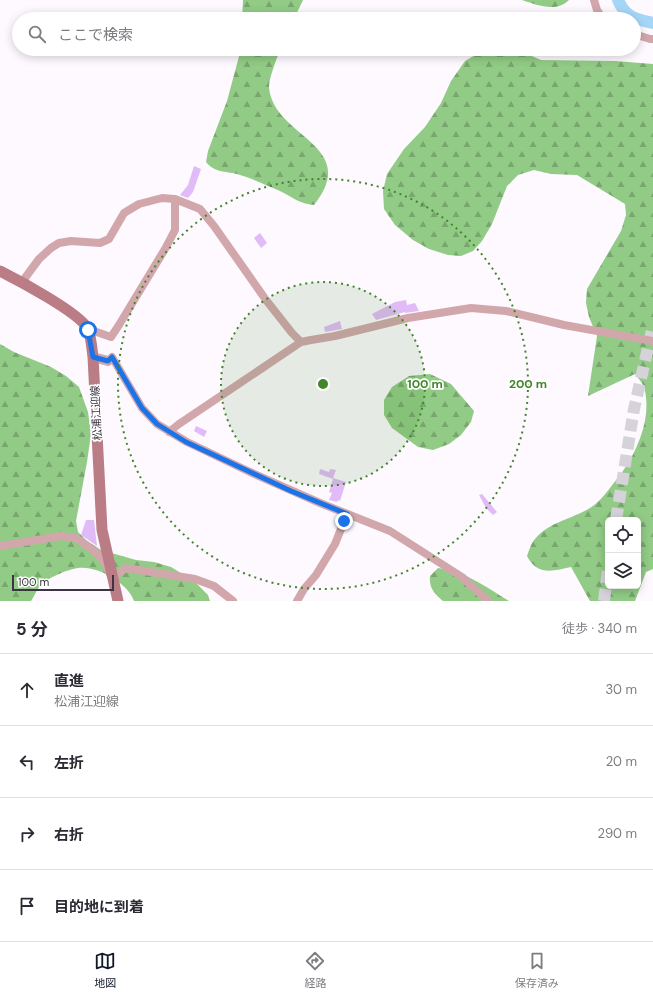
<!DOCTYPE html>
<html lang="ja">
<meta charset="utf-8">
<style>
body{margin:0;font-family:"DM Sans","Noto Sans JP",sans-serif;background:#f7f7f7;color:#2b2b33}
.controls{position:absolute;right:12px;bottom:12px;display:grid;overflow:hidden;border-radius:6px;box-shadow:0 2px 10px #0003}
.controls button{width:36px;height:36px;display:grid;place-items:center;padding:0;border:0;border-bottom:1px solid #e1e1e2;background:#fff;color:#2b2b33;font:20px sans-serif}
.scale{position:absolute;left:12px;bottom:10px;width:102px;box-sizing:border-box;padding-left:4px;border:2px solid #3c3541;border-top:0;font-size:11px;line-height:14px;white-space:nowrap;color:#3c3541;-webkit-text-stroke:3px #fff;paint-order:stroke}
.stop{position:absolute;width:12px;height:12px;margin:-9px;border:3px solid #1a73e8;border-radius:50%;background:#fff}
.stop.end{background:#1a73e8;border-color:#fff;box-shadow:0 1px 4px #0008}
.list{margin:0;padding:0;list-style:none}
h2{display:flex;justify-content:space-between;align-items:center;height:52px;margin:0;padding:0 16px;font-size:17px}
h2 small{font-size:13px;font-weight:400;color:#7c7c81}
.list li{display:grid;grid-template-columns:26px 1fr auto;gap:12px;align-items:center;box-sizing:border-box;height:72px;padding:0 16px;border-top:1px solid #e1e1e2}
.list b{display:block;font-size:15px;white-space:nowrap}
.list p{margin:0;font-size:13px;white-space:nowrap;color:#7c7c81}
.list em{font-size:13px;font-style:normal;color:#7c7c81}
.icon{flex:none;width:22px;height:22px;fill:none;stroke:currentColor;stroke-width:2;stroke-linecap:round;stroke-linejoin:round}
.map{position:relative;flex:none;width:653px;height:601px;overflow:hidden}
.search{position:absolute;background:#fff;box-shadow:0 2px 10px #0003;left:12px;right:12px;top:12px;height:44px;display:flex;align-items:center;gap:10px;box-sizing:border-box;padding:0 14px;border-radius:22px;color:#7c7c81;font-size:15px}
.sheet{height:340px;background:#fff}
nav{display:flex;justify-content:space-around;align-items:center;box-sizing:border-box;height:56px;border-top:1px solid #e1e1e2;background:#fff;font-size:11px;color:#7c7c81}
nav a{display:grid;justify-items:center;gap:2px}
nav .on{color:#111827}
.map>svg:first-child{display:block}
.forest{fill:url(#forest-firs);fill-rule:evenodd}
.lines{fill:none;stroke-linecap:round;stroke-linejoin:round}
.river{stroke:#a6d6f7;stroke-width:12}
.building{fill:#e1bbf7}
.motorway-tunnel{stroke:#d6d2d9;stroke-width:12;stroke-dasharray:12 6;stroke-linecap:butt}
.minor{stroke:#d2a7ac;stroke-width:8}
.tertiary{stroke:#d2a7ac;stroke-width:10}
.secondary{stroke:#bb7d85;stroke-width:11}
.route{stroke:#1a73e8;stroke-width:5}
.ring{fill:none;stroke:#41862a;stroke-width:2;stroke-dasharray:2 4}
.labels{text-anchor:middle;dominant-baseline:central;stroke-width:3.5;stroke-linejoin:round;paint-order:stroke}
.street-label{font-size:11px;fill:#3c3541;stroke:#fff}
.centre{fill:#41862a;stroke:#fff;stroke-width:2}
.ring-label{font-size:12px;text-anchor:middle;font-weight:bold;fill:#41862a;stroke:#fff;stroke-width:3.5;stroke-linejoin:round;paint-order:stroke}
</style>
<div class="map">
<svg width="653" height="601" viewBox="0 0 653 601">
<defs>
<pattern id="forest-firs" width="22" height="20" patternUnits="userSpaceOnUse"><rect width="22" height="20" fill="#91cb85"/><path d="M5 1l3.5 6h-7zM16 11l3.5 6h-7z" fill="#78a66e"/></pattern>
</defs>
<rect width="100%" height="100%" fill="#fdf9ff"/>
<path class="forest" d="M243,0H303L294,19H242Z
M522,0H569C556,13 537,5 522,0Z
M241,49H280C277,59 269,77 269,87C273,138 362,144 314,205C300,204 292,197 280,191C266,185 251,178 237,174C225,171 215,173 206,162L208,151L227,101Z
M500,49L527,54L541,60L615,61L653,64V569L646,572L635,601H590L571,567C553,571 537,576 527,556C529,551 531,543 535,539C549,522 572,519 590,508C601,501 609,489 617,479C636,455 653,418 644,387C642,382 638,378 635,374L588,396L597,336L589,317L586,303L587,289L621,231L626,215L625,204L577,175L551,174L534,170L518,175L507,186L492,224L482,241L473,251L461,256L448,255L429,249L413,240L395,225L384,209L383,191L387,174L404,149L425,127L441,103L451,81L465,61L482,51ZM608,520H638V586H608Z
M0,344L14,352L51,367L66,376L79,387L88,412L91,434L87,462L76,521L78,532L86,540L101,550L136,560L154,562L171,567L194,581L208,595L210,601H134C128,583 97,565 78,568C69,569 50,577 43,583C38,587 35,595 31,601H0Z
M430,374L451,384L474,411L471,422L461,435L449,444L433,450L418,447L392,428L384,415V400L392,387L409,376Z
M438,568C465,571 486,587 509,601H443C434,593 429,588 430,576Z"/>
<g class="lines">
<path class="river" d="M618,0C626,18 636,19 653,23"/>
</g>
<path class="building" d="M194,166L201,169L193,192L188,198L180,195L188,185Z
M260,233L267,243L261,248L254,238Z
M406,300L407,305L415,303L419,311L405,313V312L376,320L372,314L395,302Z
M340,321L342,329L325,332L324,327Z
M196,426L207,431L204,437L194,431Z
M320,469L329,472L330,469L336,470L333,478L346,482L340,501L338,500L337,502L329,500L332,493L329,492L333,479L319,474Z
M482,494L497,512L493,515L486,508L479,495Z
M86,520H94L97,546L81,535Z"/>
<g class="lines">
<path class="motorway-tunnel" d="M616,520L634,409L653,326
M604,601L608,570"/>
<path class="minor" d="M594,0L597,10L603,19
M634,34L650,39H653
M22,282L39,259L51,248L59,243L71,241L100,243L109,239L124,213L139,204L162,198L175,199L200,209L214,226L266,300L292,333L301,342
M88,329L111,337L119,325L165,249L175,230V199
M108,361L112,357L142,408L157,424L187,442L250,472L320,503L390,531L462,577L488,601
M169,432L179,424L301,342L311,340L335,336L408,318L471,308L506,311L564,325L653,341
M0,546L61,536L76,538L93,550L104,561L112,578L126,568L195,579L214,586L233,601
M297,601L304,589L316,575L335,544L347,514"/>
<path class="tertiary" d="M93,357L108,361"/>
<path class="secondary" d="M0,271C18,280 80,313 88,329C91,336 92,350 93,357L102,530L118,601"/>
</g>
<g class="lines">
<path class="route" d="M88,330L93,357L108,361L112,357L142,408L157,424L186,442L291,491L347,514L344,521"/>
</g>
<circle cx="323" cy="384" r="102" fill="#41862a" fill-opacity=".12"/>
<g class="ring">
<circle cx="323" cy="384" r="102"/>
<circle cx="323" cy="384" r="205"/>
</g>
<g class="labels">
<g class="street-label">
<text transform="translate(96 413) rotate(-93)">松浦江迎線</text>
</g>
</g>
<circle cx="323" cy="384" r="6" class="centre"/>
<g class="ring-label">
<text x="425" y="388">100 m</text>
<text x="528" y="388">200 m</text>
</g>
</svg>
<div class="controls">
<button><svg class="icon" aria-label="locate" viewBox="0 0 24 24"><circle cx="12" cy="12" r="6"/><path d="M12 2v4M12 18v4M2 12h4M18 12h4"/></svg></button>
<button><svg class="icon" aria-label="layers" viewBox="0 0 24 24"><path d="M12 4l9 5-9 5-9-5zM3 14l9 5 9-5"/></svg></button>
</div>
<div class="scale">100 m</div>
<div class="stop" style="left:88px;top:330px"></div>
<div class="stop end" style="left:344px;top:521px"></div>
<div class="search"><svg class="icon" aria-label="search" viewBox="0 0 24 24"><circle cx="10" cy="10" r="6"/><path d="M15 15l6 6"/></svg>ここで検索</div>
</div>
<section class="sheet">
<h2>5 分<small>徒歩 · 340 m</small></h2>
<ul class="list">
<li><svg class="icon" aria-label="ahead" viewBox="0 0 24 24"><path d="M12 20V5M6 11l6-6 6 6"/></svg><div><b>直進</b><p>松浦江迎線</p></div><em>30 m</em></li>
<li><svg class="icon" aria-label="left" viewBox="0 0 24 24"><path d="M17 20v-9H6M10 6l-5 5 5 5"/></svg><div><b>左折</b></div><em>20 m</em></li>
<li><svg class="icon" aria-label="right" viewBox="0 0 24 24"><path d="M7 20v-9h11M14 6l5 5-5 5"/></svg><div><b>右折</b></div><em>290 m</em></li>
<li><svg class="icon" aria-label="arrive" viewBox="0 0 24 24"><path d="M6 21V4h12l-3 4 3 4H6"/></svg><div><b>目的地に到着</b></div></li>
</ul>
</section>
<nav>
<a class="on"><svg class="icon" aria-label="map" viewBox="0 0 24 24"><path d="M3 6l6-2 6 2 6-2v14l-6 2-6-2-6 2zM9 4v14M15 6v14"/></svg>地図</a>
<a><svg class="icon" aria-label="directions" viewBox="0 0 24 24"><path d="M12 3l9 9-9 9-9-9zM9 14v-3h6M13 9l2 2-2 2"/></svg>経路</a>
<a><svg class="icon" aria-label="saved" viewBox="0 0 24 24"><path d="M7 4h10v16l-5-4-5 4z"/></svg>保存済み</a>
</nav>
